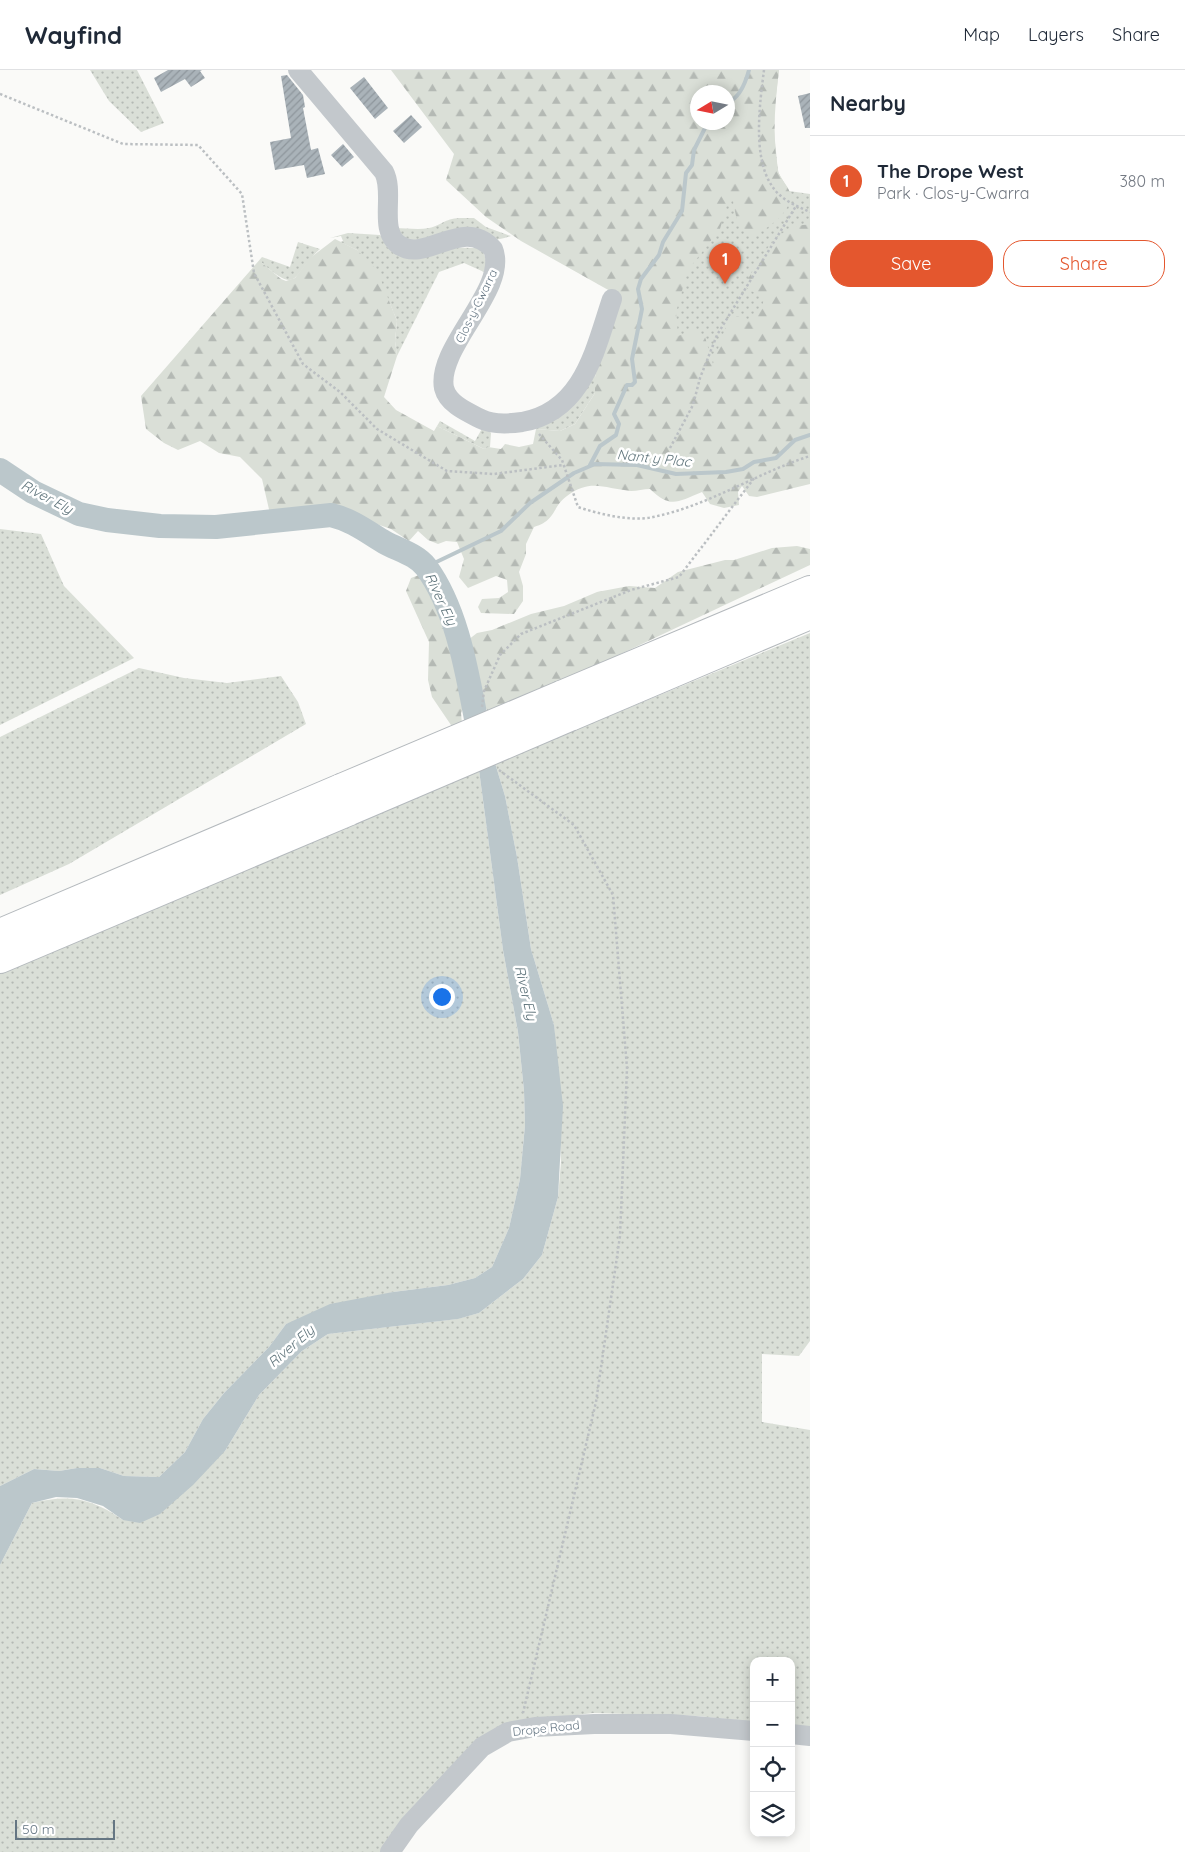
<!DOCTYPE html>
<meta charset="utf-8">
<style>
body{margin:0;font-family:Quicksand,sans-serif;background:#f2f2f3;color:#1f2937}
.controls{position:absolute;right:15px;bottom:15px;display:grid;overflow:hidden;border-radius:10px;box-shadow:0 2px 12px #0003}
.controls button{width:45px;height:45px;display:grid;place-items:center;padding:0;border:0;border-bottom:1px solid #e0e1e3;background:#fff;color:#1f2937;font:25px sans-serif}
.compass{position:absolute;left:690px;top:15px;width:45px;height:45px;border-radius:50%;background:#fff;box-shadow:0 2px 12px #0003;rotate:260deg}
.scale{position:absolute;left:15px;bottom:12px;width:100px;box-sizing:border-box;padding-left:5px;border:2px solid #657683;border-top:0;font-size:14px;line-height:18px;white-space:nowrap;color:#657683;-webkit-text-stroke:4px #fff;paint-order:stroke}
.you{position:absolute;left:441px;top:926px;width:18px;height:18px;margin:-12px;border:4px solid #fff;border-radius:50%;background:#1a73e8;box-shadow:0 0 0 8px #1a73e833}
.badge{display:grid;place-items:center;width:32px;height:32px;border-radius:50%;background:#e4572e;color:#fff;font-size:16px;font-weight:700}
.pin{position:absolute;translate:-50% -41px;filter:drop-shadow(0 1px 2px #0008)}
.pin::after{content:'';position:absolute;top:26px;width:18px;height:15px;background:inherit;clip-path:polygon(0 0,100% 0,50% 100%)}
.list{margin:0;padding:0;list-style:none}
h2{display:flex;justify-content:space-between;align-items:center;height:65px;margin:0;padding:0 20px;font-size:21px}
h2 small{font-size:16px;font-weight:400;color:#747a83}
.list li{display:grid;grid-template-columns:32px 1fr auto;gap:15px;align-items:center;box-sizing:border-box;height:90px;padding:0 20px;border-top:1px solid #e0e1e3}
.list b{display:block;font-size:19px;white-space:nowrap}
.list p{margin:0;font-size:16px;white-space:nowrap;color:#747a83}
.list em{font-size:16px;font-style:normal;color:#747a83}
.actions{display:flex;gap:10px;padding:15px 20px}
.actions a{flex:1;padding:11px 0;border:1px solid #e4572e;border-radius:20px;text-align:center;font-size:18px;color:#e4572e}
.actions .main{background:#e4572e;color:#fff}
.icon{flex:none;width:28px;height:28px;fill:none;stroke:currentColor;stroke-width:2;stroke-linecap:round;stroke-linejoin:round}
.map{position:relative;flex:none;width:810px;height:1782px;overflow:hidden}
header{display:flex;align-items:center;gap:30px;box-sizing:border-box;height:70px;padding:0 25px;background:#fff;border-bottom:1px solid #e0e1e3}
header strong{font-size:24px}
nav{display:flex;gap:28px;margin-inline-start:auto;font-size:18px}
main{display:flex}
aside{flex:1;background:#fff}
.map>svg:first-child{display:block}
.green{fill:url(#green-dots);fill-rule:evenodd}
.forest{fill:url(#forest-firs);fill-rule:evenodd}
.water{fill:#bbc7cb}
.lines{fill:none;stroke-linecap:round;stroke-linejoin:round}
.stream{stroke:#bbc7cb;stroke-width:4}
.river{stroke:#bbc7cb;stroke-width:24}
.building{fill:url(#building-hatch)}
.highway-casing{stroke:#b4b9bd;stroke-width:30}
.path{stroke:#bbbfc2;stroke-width:2.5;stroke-dasharray:2.5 2.5;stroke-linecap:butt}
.minor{stroke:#c3c8cc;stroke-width:20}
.highway{stroke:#fff;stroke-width:28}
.highway-bridge-casing{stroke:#b4b9bd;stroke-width:30;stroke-linecap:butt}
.highway-bridge{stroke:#fff;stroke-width:28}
.labels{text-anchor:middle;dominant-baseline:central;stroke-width:5;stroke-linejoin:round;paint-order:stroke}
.street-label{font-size:12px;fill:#657683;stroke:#fff}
.water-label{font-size:14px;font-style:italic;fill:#60757c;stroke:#fff}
</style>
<header>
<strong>Wayfind</strong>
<nav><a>Map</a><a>Layers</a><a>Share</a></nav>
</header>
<main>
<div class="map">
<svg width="810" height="1782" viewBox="0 0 810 1782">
<defs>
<pattern id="green-dots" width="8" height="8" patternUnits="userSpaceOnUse" patternTransform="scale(1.25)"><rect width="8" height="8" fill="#dadfd7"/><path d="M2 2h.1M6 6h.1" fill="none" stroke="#b4b9b4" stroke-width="1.8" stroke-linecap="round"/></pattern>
<pattern id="forest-firs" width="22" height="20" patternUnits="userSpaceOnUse" patternTransform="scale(1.25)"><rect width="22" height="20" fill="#dadfd7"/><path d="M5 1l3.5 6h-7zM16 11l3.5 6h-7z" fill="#b4b9b4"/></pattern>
<pattern id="building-hatch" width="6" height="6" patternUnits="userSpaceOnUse" patternTransform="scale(1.25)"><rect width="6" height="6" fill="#aab3b9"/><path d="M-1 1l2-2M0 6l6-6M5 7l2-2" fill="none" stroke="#8e969c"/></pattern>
</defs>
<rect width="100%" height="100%" fill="#fafaf8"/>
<path class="green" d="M90,0H137L164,53L141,62L109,31Z
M700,0H779L773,50L778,102L789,121L810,124V303L602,350ZM698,22H728V52H698Z
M460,148H474L486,157L511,166C479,177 437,172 403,169L395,158C406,158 418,160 429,158C443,155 443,149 460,148Z
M348,163L380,165L388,176L476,178L483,181L487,193L484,202L464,193L439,202L397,286L395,271L397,251L389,231L357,180L340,172L343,171L341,166L330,168Z
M298,172L320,179C291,205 300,226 262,193V187L290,197Z
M604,270L595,307V323L575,354L560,361L536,359L534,357L542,352Z
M440,351L475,371L484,355L491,363L490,377L484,379L437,356Z
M0,459L41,464L64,516L134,588L0,655Z
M810,563V1271L799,1286L762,1284V1352L810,1360V1659L791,1657V1591H754V1652L698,1646L593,1643L507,1654L384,1782H0V1495L32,1433C70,1424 91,1428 123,1450L225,1381L259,1325L302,1281L328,1264L457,1249L479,1243L523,1209L542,1185L558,1127L561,1092L554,955L531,879L517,787L505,726L495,693Z
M139,598L184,608L227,613L281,606L298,632L306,654L69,794L0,825V667Z
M479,700L503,880L518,962L524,1021L525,1055L520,1109L509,1158L492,1197L475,1208L448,1215L393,1222L286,1254L269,1277L224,1323L203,1349L185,1382L159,1407L124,1406L100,1398H77L59,1401L34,1399L0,1416V903Z"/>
<path class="forest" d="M391,0H779C775,34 772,66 778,100C779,110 794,119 790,131C785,147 766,160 751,166L737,151L733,131H728L720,159L688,200L676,242L678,266L694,260L705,267L713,294L726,256L737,246L751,250L761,240L764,229L744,216C758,192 777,152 810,155V414L757,427L749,426L742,416L738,422L739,435L724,438L710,434L702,422C677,432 671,439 650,419C644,419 637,421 631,421C605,419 591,408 567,426C551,438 557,450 534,457L526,474V484L519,502L523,516V531L514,544L481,543L478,537L482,529L499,528L508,522L507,510L496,506L468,518L459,507L464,489L457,472L446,471L438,474L428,470L418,461L409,471L391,459L365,450L352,440L343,439L342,443L271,448L262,409L240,387L219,383L200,371L178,380L164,373L146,359L141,326L262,187V193L281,209L286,211L295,208L310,188L335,169L357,180L377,200L397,251L395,271L397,286L384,327L396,340L434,361L437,356L484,379L488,377L501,379L505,374L519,377L533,374L536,359L560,361L575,354L595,323V307L604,270L619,226L521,171L486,147L446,110L454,84ZM698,22H728V52H698Z
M797,476L810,479V495L610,589L488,643C485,633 478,628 473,620C465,606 465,585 468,570L477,563L492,560L531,544L564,536L597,522L629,516L655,518L678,502L725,490H734L772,478Z
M419,505L428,510L443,559L450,569L465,633L461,643L462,654L453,658L432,627L428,610L429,572L406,521L411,508Z"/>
<path class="water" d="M495,693L505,726L517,787L531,879L554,955L563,1036L558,1127L542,1185L523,1209L479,1243L458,1249L328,1264L302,1281L259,1325L225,1381L193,1415L160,1444L140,1453L123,1450L103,1436L77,1428L56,1427L32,1433L0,1495V1416L34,1399L59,1401L77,1398H100L124,1406L159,1407L185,1382L203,1349L224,1323L269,1277L286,1254L330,1234L393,1222L448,1215L475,1208L492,1197L509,1158L520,1109L525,1055L524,1021L518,962L503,880L479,700Z"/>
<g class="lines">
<path class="stream" d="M728,32C740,28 746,11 749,0
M590,395L600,376L616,365L619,354L614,344L627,315H632L635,312L632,289L642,239L638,219L641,209L659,185L663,172L682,141L686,103L692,95L694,80L708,52
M426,497L501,461L530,433L574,403L595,394L637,395L676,404L726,402L743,399L754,392L776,388L795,370L810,365"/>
<path class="river" d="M0,400L33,422L79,444L107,450L160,456L216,457L331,445C352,450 366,461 384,472C398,480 416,484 426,497C462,546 469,620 482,678"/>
</g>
<path class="building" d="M168,0H202L200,1L205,8L191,17L185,9L161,22L154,8Z
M287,5L303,25L305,37L303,38L311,80L318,78L325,104L307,108L304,95L275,100L270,72L291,68L281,6Z
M364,7L388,38L375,49L350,18Z
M810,23V58H805L798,26Z
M411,45L422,57L404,73L393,61Z
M343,74L354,87L342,97L331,85Z"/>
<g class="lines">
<g class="highway-casing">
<path id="highway" d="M561,625L810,520
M570,647L810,545
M0,863L341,718
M0,889L350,741"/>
</g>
<path class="path" d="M764,0C760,32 752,87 772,116C780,129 796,136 810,142
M0,24L123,74L198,75L242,124L254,203L303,294L340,322L377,359L447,401L494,404L563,395
M539,364L562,390L578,437C599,444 631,452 653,447C708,436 757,403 810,386
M670,378L693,335L700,308L717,265L796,136
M482,637L484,621L500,585L521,564L631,520L679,507L755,407
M499,700L574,755L613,825L627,998L620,1166L596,1332L523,1643"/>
<path class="minor" d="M298,0L384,102C395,123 378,160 399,175C426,194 463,145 493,179C509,219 436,277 444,318C448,334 467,342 481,349C493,355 508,354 522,352C584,341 595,279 612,229
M791,1664L810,1666
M390,1782L409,1755L482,1677L508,1662L535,1657L594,1654H671L754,1661"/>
<use href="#highway" class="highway"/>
<g class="highway-bridge-casing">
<path id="highway-bridge" d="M341,718L561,625
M350,741L570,647"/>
</g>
<use href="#highway-bridge" class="highway-bridge"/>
</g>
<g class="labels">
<g class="street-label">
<text transform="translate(476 236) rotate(-64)">Clos-y-Cwarra</text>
<text transform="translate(546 1658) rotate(-6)">Drope Road</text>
</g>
<g class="water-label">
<text transform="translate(654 388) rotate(6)">Nant y Plac</text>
<text transform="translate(47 427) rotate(28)">River Ely</text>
<text transform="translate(441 529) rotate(65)">River Ely</text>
<text transform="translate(526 923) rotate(77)">River Ely</text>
<text transform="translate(291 1276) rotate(-41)">River Ely</text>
</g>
</g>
</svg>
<div class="controls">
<button>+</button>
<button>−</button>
<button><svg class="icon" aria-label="locate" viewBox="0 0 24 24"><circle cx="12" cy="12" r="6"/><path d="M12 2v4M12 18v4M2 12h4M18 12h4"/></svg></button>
<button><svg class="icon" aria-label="layers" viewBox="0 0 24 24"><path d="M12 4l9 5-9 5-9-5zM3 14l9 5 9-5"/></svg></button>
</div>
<svg class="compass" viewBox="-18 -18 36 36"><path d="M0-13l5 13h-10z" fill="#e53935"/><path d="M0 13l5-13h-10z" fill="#747a83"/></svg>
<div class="scale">50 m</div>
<div class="you"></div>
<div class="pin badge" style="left:725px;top:214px">1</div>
</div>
<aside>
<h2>Nearby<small></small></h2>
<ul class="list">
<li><span class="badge">1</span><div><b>The Drope West</b><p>Park · Clos-y-Cwarra</p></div><em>380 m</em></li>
</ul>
<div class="actions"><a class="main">Save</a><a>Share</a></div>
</aside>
</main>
